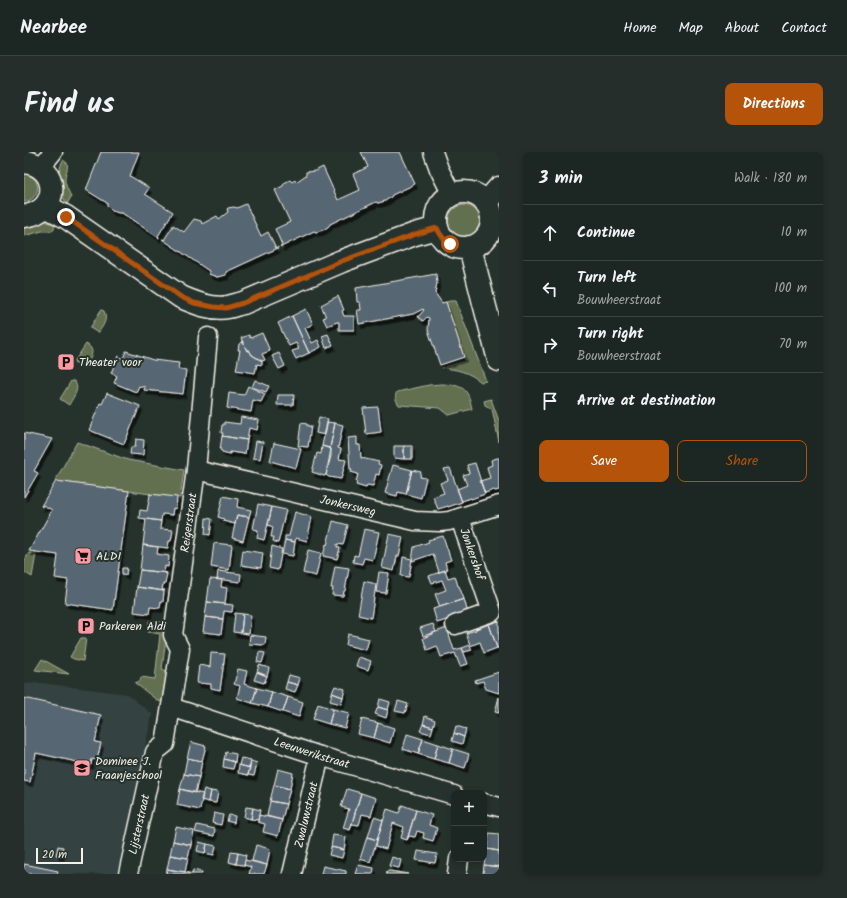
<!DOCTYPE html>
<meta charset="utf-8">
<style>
body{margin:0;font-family:Kalam,sans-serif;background:#252e2a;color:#f1f3f6}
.controls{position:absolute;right:12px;bottom:12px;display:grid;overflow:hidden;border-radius:8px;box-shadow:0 2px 6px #0003}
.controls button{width:36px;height:36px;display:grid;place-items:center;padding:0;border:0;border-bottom:1px solid #3a4340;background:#1c2622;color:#f1f3f6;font:20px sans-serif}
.scale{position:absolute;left:12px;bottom:10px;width:47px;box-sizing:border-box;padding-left:4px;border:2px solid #f4f1e8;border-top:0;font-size:11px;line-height:14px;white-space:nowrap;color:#f4f1e8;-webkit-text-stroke:3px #26332d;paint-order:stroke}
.stop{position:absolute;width:12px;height:12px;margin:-9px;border:3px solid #b45309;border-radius:50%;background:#fff}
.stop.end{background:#b45309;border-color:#fff;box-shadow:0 1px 4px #0008}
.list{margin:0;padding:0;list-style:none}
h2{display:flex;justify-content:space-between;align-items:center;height:52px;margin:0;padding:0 16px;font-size:17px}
h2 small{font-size:13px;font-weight:400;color:#a0a5a5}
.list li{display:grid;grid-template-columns:26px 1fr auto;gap:12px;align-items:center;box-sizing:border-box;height:56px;padding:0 16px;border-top:1px solid #3a4340}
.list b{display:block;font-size:15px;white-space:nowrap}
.list p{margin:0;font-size:13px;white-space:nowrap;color:#a0a5a5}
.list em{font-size:13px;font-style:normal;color:#a0a5a5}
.actions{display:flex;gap:8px;padding:12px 16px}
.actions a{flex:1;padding:9px 0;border:1px solid #b45309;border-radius:8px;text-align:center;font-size:14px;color:#b45309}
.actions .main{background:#b45309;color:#fff}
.icon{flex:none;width:22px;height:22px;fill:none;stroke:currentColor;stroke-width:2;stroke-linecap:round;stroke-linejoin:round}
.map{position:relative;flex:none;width:475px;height:722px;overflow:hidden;border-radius:8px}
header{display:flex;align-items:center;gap:24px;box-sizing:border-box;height:56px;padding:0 20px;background:#1c2622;border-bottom:1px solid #3a4340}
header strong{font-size:19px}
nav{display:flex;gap:22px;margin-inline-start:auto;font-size:14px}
.intro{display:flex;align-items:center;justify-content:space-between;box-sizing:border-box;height:96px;padding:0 24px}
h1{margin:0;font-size:28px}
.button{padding:10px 18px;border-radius:8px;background:#b45309;color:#fff;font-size:14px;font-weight:700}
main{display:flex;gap:24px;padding:0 24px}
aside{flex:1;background:#1c2622;border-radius:8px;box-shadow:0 2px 6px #0003}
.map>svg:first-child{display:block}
.built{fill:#354242}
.green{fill:#636f50;stroke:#acb09c}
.building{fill:#576673;stroke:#f4f1e8;filter:url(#shadow)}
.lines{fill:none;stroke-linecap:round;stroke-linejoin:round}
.street-casing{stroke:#f4f1e8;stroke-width:21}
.secondary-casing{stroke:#f4f1e8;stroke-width:25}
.street{stroke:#26332d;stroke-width:18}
.secondary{stroke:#26332d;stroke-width:22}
.route{stroke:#b45309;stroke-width:5}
.labels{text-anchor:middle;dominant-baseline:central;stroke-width:4;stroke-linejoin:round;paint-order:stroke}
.poi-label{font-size:12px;fill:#f4f1e8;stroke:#26332d;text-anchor:start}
.street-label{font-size:12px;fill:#f4f1e8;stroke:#26332d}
</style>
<header>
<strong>Nearbee</strong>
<nav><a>Home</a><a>Map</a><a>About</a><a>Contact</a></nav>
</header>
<div class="intro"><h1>Find us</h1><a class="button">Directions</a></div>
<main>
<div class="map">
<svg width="475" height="722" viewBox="0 0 475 722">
<defs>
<filter id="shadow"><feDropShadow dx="2.5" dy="4.5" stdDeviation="0" flood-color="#0009"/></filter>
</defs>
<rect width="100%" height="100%" fill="#26332d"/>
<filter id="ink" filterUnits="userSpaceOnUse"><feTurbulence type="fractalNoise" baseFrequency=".025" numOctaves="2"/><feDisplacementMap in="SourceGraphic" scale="8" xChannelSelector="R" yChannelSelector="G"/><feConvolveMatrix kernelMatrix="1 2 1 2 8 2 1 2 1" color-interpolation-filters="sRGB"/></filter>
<g filter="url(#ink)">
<path class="built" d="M17,531L103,542L128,562L94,722H0V532Z"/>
<path class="green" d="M39,8L43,11C45,16 41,21 41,27C41,34 45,39 47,45L43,52C34,39 32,23 39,8Z
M0,22C18,24 18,47 0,50Z
M424 69a16 16 0 1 1 32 0a16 16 0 1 1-32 0Z
M19,69L24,70L32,73L28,79H18L0,84V72Z
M426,149H432L462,229L457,230C445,220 433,217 417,216L441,209L422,150Z
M77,158L80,159C84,168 79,174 74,181L66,176Z
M62,192C74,198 65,209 60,216L50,210Z
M47,229H50C57,237 49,245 45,253L36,247Z
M418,232C439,233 444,236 448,257L425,263L416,256L375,253C372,249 370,244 373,240L405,233Z
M467,247L475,269V290L468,257L461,253L460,249Z
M53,290L104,308L160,318L156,346L31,329Z
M5,401L12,402L8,425L0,420V410Z
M125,469L144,471L138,517L143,519L140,551L134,549L111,531L116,529L117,525L131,527L136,482L124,480Z
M57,486H62L59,509L50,507L46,505Z
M18,507L45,522L11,518Z"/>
<path class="building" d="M77,0H115L106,24L125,36L121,42L149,60L134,84L135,85V86L98,61H95L88,59L83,54V51L62,38Z
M337,0H376L391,32L368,43L367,45L361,49L354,51L352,50L306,72L305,74L299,78L292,80L290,79L257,95L256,94L258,93L251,77L266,70L251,38L259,34L260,31L266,28L268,30L271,28L272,30L282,23V20L291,19L299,15L314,48L336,38L329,22L344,15Z
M222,52L237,84L244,80L252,96L254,95V96L202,120V123L193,125L185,122V119L138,87L140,88L149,74V73L160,80L170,67L177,69L178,72L193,64L195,67L204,60L203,57L204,56L210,55L213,56Z
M412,122L413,131L411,141L418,151L422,150L440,205L416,213L404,178L405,166L403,165L399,169L394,165L400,158L399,157L389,162L335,172L333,158H337L336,150H333L332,136Z
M314,144L320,158L318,159L320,164H330V178H315V170H313L303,174L299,166L302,165L297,153Z
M282,157L289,172L281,176L288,191L294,188L297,195L285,201L268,164Z
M268,164L285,201L272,207L268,199L275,197L272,191L265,194L254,171Z
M238,181L246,199L238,202L241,208L238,209L228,203L225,198L223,199L217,186L225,183L226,186Z
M304,182L309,193L302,196L298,184Z
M219,190L223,199L225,198L228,203L238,209V213L233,212L231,221L212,218L216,198H214L215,192Z
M102,199L129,208L155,211L154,217L162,218L159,242L120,238L121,235L115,234L112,240L90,231L93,224L87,221L94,204L99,207Z
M255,201L261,214L255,217L248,204Z
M231,228L245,234L242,240L228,235Z
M224,234L241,242L237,250L229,248L227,260L203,256L205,241L220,243Z
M83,241L116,254L100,292L65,278L76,251L78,252Z
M254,243H270L269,253H253Z
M354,255L357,280L342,282L339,256Z
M217,265L235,268L233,278L225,276L223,288L198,284L199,281H197L198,273H200V270L216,272Z
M295,265L304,267L301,283L292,281Z
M303,270L311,271L306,296L298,294Z
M277,271L283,272V274H287L284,295L274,294Z
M311,271L319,273L314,296L317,297L315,307L322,308L317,327L305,325L302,323L307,304V297L306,296Z
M0,281L28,287L10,319L14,321L0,345Z
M198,284L223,288L221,302L206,300V302L198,300V299L196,298Z
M333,285V293H336L337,306L355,310L354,312L357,313L355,323L352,322L349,334L343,333L342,336L332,333L333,330H332L334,322L327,320L328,317H326L324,286Z
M112,287L120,288L119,303L106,302L107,295H111Z
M232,289L239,290L236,307L229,306Z
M250,291L277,297L272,316L246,309Z
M298,294L307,297L302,323L300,324L288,320L293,301L297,302Z
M370,294H380V307L370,306Z
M380,294H388V307H380Z
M473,306H475V338L471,339L470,338L461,341V342L456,329L466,326L463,315L468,313L467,308Z
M451,311L461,342L447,347V346L438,349V350L433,337L443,333L439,323L445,321L443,313Z
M369,313L388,318L382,342L374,340L373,344L361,341Z
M426,316L438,350L424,355V354L414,357L409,345L420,341L416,331L424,328L420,317Z
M388,318L397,320L396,325L402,326L397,346L382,342Z
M32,329L105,339L89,458L41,451L44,428L31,426L34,403L5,399L28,358L19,353L18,355L17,354Z
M125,342L153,345L152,357L149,356L148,363H149L138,362L137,369L115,366L116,358L123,359L126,343Z
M199,344L214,347L213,355L227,358L225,365L213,363L211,372L199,369L200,367L194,365Z
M234,352L248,355L240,388L233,386L234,378L229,377Z
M248,355L262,358L254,391L249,389L250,385H247L249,375L244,373Z
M271,360L288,365L283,389L272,386L271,390L261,388V384H265Z
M213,363L225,365L219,389L208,386Z
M182,366L188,367L186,383L181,382Z
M122,367L137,369L136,377L149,378L147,389H145L144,395V396L119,393Z
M309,369L324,373L319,393L313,392V395L316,396L313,407L299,404L302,392L303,393Z
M340,377L355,380L349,408L340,406L338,412L329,410L330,403L334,404Z
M365,382L379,385L375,404H373L370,419L358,416Z
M419,384L427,408L421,410L423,418L415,420L409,402L388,409L390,395L405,390L404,388Z
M261,388L271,390L269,404L258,402Z
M190,391L208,393L205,418L187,415Z
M119,393L134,395L133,402L145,404L144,415L141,414L140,421H143L116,418Z
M248,394L258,397L254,418L245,416Z
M219,398L239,401L237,416L217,413Z
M284,398L297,401L292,424L279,421Z
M379,405L388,407L385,425L377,424Z
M311,414L325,416L321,439H320L319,444L308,443L309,436H307Z
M98,416H103L102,423L98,422Z
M116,418L143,421L141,432H139L138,438H141L140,439L113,435Z
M421,418L424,426L431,424L434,434H435L440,447L416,455L411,442L422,438L418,428L408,431L405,424Z
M194,419L217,422L216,430L193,427Z
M355,420L365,421L362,441L352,440Z
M186,427L198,428L197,435L203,436L201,452L183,450Z
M340,429L352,432L347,466L334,463Z
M113,435L140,439L139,450L137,449L136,456L126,455L125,462L110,460Z
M440,447L444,461L413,471L409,457Z
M183,450L209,453L208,460L200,459L199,467L181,465Z
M211,461L219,462L217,481L209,480Z
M219,462L227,463L225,482L217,481Z
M181,465L199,467L197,482L179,480Z
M475,469V496H473L465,472Z
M409,472L412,480L399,484L396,476Z
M465,472L473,496L460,501L456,490L446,494L448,498L440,500L438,496L446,493L442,481L452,478V477Z
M423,476L430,498L438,496L444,512L436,514L431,501L417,505L413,494L403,498L399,486L409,482V481Z
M324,482L345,487L342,498L322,493Z
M226,483L242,485L241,493L225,492Z
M235,500L241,501L238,511L233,510Z
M187,501L201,502L196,538L187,536V532L173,531L175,513L186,515Z
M335,505L347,509L344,518L332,514Z
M235,513L245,516L243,524L233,520Z
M214,517L223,519L220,532L233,536L228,551L213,546L216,534L210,532Z
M233,520L243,524L240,531L230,528Z
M475,520V541L462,537L459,529L452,531L451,528Z
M265,523L276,526L274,533L263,530Z
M263,530L274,533L271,540L261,537Z
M311,534L321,537L319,545L308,541Z
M233,536L248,540L244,555L228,551Z
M248,540L264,545L259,560L244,555Z
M308,541L319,545L317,552L306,549Z
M264,545L279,550L275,565L259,560Z
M475,545V561L471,560Z
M0,546L77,563L71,590L77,591L73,608L68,607L67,613L12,601L6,630L0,629Z
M356,547L366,550L364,558L354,555Z
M374,549L384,552L381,561L371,559Z
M294,552L309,557L305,572L289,567Z
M354,555L364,558L362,566L351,562Z
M309,557L325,561L321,576L305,572Z
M401,564L411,568L409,575L399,572Z
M338,567L354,571L350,586L334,582Z
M354,571L370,576L366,591L350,586Z
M399,572L409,575L407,582L396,579Z
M432,574L442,577L440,585L430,581Z
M430,581L440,585L438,592L428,589Z
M383,582L399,587L394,602L379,597Z
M399,587L414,592L410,607L394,602Z
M167,590L182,594L178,609L163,606Z
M414,592L429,597L425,611L410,607Z
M429,597L445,602L441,616L425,611Z
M202,600L212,602L211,610L200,607Z
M163,606L178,609L175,625L160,622Z
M217,606L227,608L226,616L215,613Z
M200,607L211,610L209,617L199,615Z
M227,609L233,611L230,624L224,623Z
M215,613L226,616L224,623L214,621Z
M254,617L269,621L266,637L250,633Z
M160,622L175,625L171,641L156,637Z
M250,633L266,637L262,652L246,649Z
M156,637L179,642L176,658L153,653Z
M180,637L187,639L185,650L177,648Z
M323,637L337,641L326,678L319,676L325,657L317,655Z
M187,639L194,640L192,651L185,650Z
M337,641L352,646L347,664L338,662L335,673L328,672L326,678Z
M246,649L262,652L258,668L243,664Z
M378,653L392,658L383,688L377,686L380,675L369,671L362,697L352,694L353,688L363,657L375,661Z
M222,655L229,656L227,667L220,665Z
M229,656L236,658L234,668L227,667Z
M392,658L408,663L405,673L413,676L409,689L399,686L400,681L393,679L391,685L385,684L383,688Z
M190,661L199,663L197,673L188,671Z
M205,663L211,664L210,671L203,669Z
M235,663L258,668L254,684L239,680L241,672L234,670Z
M350,665L359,668L353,688L344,685Z
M173,673L191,677L190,684L171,680Z
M152,675L170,679L167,693L149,689Z
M465,681L475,682V699L463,697Z
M309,683L322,685L320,698L307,695Z
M343,685L353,688L346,710L336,707Z
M149,689L167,693L164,706L146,703Z
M175,690L183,692L181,701L173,699Z
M183,692L192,694L190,703L181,701Z
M232,693L246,697L243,713L228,709Z
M34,694L39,695L37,704L32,703Z
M307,695L320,698L318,706L305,703Z
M463,697L475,699V715L460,713Z
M394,699L413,702L411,711L392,708Z
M207,700L214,701L212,712L205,710Z
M214,701L222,703L220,713L212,712Z
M146,703L164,706L161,720L143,717Z
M368,705L377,708L375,716L365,714Z
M221,708L243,713L240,722H225L227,715L220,713Z
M0,712L34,719L33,722H0Z
M334,713L350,716L349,722H331Z
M460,713L475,715V722H459Z
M299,714L322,719V722H297Z
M143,717L161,720L168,722H142Z
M169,718L178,720V722H168Z
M363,719H366L384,722H362Z"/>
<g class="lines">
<g class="street-casing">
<g id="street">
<path d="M409,0L415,17L428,43"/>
<path d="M17,15L29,0"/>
<path id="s1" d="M172,318L391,369L416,370L425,369L475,353"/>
<path d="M431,473L468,460L436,366"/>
<path id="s2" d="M147,555L296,604L430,643"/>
<path d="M460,651L475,655"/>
<path id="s3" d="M104,722L131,600L141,592L156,497L149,483L172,318L184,185"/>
<path id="s4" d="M268,722L296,604"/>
<path d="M433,722L435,707"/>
</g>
</g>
<g class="secondary-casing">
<path id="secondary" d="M0,10C36,13 37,60 0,64
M412 68a28 28 0 1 1 56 0a28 28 0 1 1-56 0Z
M462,51L475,36
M22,54L42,65L157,145C171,151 188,158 204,155C209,154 214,152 219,151L318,109L391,82L413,76
M446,95L460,151L475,208"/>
</g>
<use href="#street" class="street"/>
<use href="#secondary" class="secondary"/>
</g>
</g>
<g class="lines" filter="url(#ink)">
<path class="route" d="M42,65L157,145L170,151L190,155L202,156L219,151L318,109L392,82L413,76C416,83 419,87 426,92"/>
</g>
<defs>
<g id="parking-square" transform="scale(0.9)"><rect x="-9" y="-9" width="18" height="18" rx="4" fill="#ff9aa2" stroke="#26332d"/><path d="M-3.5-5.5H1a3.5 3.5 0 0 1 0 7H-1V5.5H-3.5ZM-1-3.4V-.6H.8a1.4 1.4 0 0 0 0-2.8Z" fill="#111"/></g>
<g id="supermarket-square" transform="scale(0.9)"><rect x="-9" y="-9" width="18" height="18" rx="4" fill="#ff9aa2" stroke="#26332d"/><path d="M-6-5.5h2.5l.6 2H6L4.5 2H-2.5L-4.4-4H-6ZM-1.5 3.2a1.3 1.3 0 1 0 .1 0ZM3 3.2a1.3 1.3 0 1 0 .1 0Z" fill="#111"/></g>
<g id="school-square" transform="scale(0.9)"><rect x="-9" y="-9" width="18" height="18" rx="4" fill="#ff9aa2" stroke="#26332d"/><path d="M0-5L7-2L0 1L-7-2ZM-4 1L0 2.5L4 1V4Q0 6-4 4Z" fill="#111"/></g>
</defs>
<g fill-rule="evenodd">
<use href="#parking-square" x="42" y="210"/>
<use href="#supermarket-square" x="59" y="404"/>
<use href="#parking-square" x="62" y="474"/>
<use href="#school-square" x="58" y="616"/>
</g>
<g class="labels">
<g class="poi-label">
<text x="55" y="210">Theater voor</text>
<text x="72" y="404">ALDI</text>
<text x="75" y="474">Parkeren Aldi</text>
<text x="71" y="609">Dominee J.<tspan x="71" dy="14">Fraanjeschool</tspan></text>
</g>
<g class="street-label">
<text stroke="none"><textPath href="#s1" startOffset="156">Jonkersweg</textPath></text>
<text stroke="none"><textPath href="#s3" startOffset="363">Reigerstraat</textPath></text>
<text transform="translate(448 402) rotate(71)">Jonkershof</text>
<text stroke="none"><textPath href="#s2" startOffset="148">Leeuwerikstraat</textPath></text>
<text stroke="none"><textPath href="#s4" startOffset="61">Zwaluwstraat</textPath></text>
<text stroke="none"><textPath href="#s3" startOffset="51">Lijsterstraat</textPath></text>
</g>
</g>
</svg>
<div class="controls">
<button>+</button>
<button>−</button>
</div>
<div class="scale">20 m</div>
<div class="stop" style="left:426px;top:92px"></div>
<div class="stop end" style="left:42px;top:65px"></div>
</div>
<aside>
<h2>3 min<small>Walk · 180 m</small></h2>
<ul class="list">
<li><svg class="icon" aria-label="ahead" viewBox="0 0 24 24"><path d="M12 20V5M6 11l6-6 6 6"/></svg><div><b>Continue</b></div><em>10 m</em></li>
<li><svg class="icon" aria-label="left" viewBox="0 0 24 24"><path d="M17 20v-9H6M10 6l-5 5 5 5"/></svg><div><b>Turn left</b><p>Bouwheerstraat</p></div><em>100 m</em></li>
<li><svg class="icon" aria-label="right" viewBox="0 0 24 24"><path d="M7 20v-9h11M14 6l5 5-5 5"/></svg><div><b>Turn right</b><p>Bouwheerstraat</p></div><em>70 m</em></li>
<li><svg class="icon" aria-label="arrive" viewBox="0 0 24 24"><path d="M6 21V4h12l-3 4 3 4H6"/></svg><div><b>Arrive at destination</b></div></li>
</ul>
<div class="actions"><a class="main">Save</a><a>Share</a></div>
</aside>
</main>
